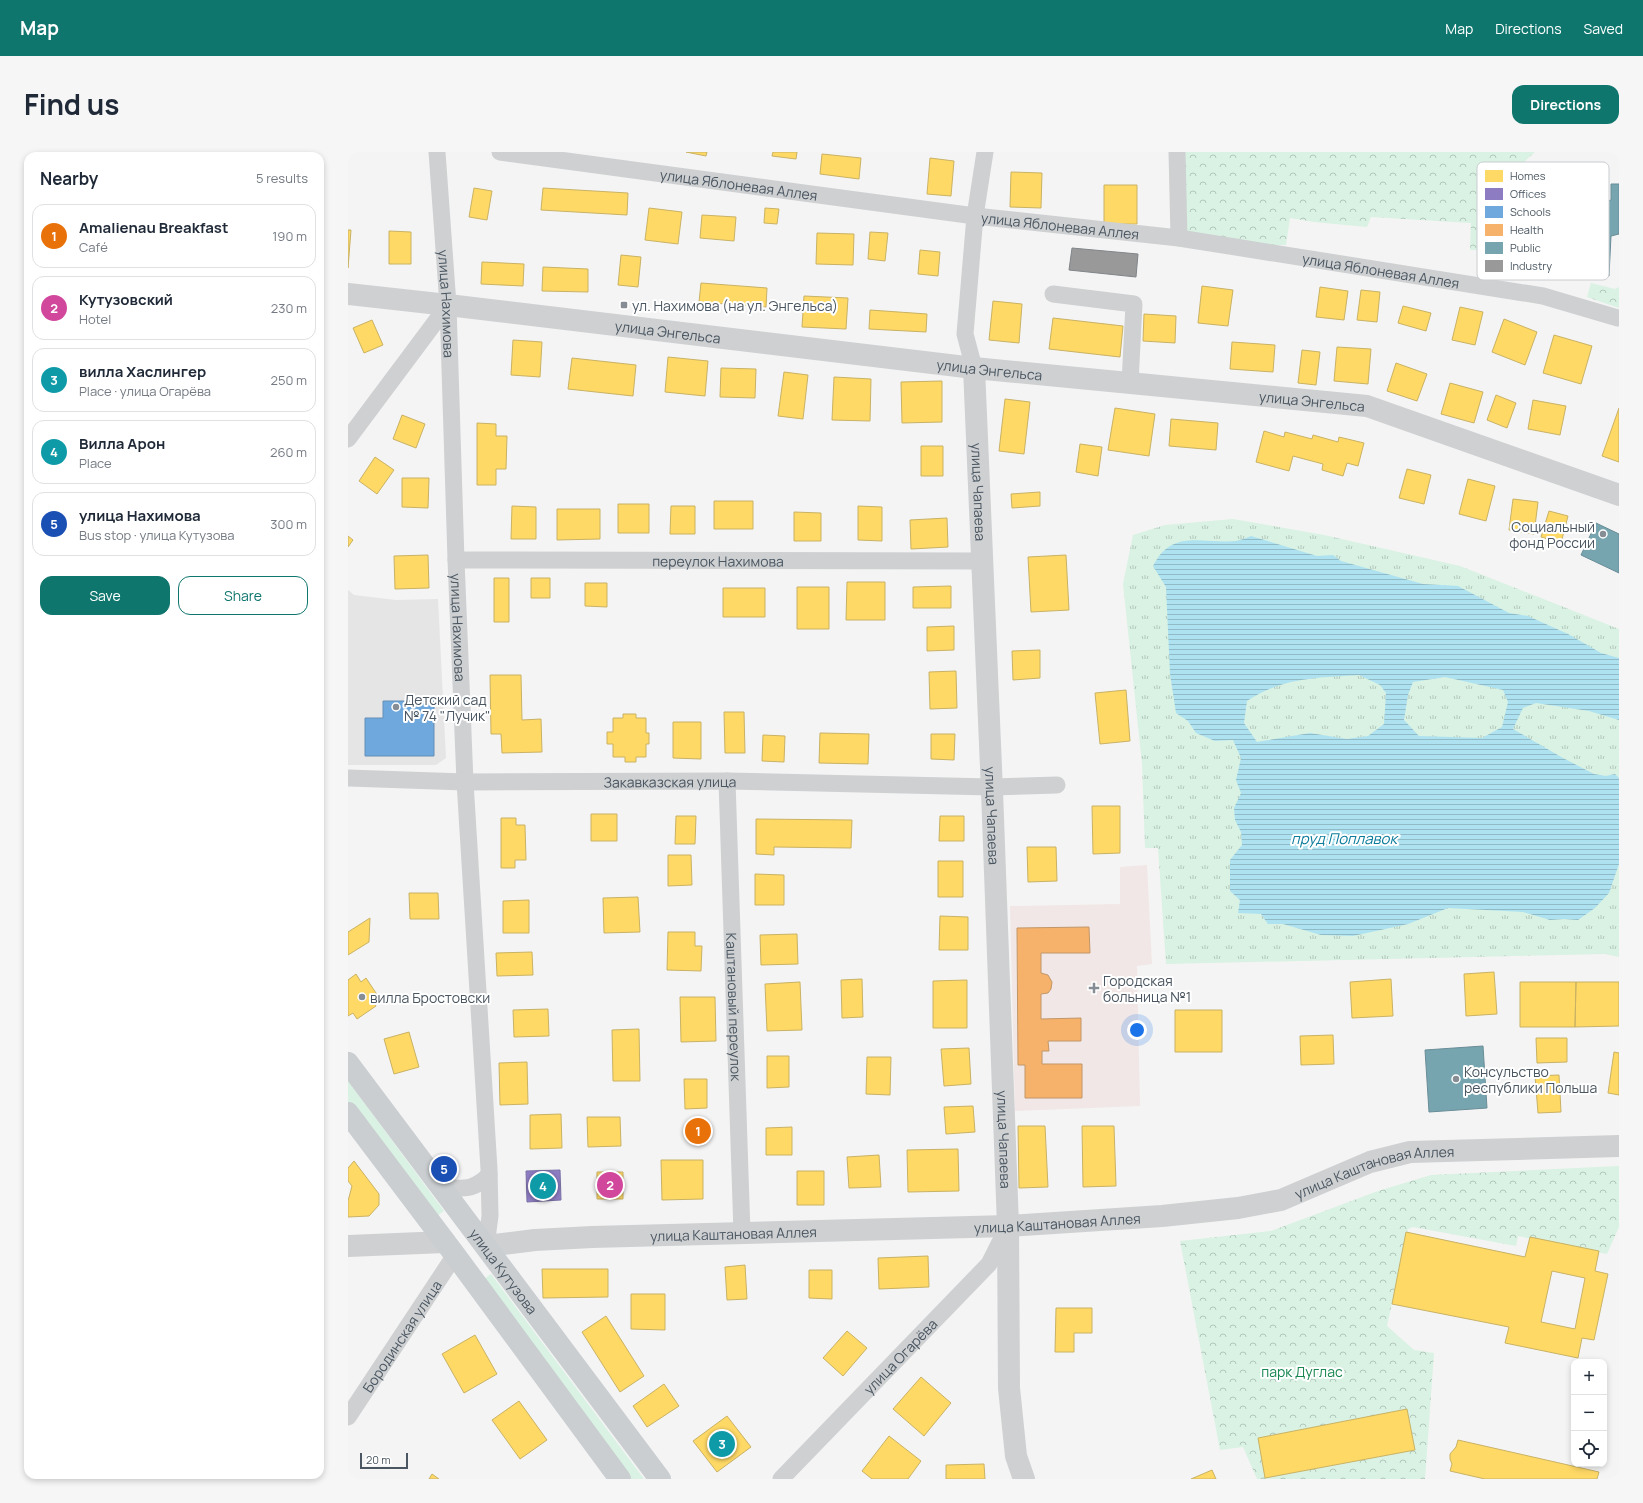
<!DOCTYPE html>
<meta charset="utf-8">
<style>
body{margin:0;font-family:Manrope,sans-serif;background:#f6f6f7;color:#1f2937}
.controls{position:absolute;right:12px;bottom:12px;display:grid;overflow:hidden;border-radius:8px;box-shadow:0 2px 6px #0003}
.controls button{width:36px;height:36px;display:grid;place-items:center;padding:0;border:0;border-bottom:1px solid #e0e1e3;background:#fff;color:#1f2937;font:20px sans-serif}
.scale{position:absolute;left:12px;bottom:10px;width:48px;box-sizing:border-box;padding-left:4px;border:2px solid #4a5661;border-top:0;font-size:11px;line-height:14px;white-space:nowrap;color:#4a5661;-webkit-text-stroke:3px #fff;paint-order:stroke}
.you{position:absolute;left:789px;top:878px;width:14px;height:14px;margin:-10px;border:3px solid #fff;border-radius:50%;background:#1a73e8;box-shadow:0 0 0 6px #1a73e833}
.badge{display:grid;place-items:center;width:26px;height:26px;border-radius:50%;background:#0f766e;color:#fff;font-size:13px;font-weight:700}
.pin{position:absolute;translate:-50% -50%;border:2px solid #fff;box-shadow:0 1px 4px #0006}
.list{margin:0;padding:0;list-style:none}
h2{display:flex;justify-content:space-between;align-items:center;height:52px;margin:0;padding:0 16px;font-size:17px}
h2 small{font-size:13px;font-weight:400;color:#747a83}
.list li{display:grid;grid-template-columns:26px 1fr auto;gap:12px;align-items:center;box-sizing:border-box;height:64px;margin:0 8px 8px;padding:0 8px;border:1px solid #e0e1e3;border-radius:12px}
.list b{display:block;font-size:15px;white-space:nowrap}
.list p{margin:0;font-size:13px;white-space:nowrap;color:#747a83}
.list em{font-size:13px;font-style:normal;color:#747a83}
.actions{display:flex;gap:8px;padding:12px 16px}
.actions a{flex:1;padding:9px 0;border:1px solid #0f766e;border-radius:12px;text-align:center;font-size:14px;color:#0f766e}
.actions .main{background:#0f766e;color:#fff}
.icon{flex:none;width:22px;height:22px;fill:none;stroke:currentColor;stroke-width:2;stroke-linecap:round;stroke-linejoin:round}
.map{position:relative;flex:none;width:1271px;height:1327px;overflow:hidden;border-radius:12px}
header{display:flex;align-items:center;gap:24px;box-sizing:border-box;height:56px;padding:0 20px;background:#0f766e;color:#fff}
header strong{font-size:19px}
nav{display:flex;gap:22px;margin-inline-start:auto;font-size:14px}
.intro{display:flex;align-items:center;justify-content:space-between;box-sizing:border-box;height:96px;padding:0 24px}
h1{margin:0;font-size:28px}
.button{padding:10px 18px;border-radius:12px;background:#0f766e;color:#fff;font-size:14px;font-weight:700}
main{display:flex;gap:24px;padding:0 24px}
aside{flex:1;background:#fff;border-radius:12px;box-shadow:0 2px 6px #0003}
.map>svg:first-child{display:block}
.education{fill:#e6e5e6}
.medical{fill:#f1e7e6;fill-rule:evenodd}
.grass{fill:#d9f2e3}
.forest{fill:url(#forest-crowns)}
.park{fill:url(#park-tufts)}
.water{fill:url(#water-rules);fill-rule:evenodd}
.homes{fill:#ffd966;stroke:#c9b264;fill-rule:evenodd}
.offices{fill:#8e7cc3;stroke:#7a71a6}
.schools{fill:#6fa8dc;stroke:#648fb7}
.health{fill:#f6b26b;stroke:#c29668}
.public{fill:#76a5af;stroke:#698d98}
.industry{fill:#999;stroke:#818588}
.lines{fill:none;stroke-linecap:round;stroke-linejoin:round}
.minor{stroke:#ced0d2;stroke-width:17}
.tertiary{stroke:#ced0d2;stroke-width:22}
.primary{stroke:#caced1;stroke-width:22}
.poi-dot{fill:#868d94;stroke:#fff;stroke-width:1.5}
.labels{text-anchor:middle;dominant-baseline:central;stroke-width:4;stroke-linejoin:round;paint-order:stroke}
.street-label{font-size:14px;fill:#4a5661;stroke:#fff}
.poi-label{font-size:14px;fill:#4a5661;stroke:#fff;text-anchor:start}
.park-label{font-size:14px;fill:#17864f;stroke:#fff}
.water-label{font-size:15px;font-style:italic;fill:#0c7c9b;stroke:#fff}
.key{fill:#fff;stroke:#c9ccd0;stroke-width:1}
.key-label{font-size:11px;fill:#4a5661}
</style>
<header>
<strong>Map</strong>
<nav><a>Map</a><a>Directions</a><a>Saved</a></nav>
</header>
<div class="intro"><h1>Find us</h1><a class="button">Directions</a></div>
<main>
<aside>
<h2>Nearby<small>5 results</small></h2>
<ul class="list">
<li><span class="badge" style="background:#e8710a">1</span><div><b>Amalienau Breakfast</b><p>Café</p></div><em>190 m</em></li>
<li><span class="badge" style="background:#d1479c">2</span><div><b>Кутузовский</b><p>Hotel</p></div><em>230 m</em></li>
<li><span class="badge" style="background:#0f9aa8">3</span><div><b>вилла Хаслингер</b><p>Place · улица Огарёва</p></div><em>250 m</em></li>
<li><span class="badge" style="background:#0f9aa8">4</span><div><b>Вилла Арон</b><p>Place</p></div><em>260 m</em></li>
<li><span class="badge" style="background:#1a4fb4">5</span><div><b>улица Нахимова</b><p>Bus stop · улица Кутузова</p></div><em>300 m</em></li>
</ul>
<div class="actions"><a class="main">Save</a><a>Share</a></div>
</aside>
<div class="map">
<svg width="1271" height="1327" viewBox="0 0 1271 1327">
<defs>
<pattern id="forest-crowns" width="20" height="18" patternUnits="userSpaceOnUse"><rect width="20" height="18" fill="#d9f2e3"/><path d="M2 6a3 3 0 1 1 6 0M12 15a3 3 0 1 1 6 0" fill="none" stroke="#b2c7bb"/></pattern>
<pattern id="park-tufts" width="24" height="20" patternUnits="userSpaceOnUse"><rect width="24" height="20" fill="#d9f2e3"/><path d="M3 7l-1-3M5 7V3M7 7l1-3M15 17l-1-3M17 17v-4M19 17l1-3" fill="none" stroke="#b2c7bb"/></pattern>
<pattern id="water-rules" width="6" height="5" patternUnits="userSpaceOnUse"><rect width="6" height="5" fill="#aee2f0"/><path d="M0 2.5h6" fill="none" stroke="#90bac6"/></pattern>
</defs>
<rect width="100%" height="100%" fill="#f4f4f4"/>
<path class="education" d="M0,438L6,443L48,448L90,447L98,606L88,613H0Z"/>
<path class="medical" d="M799,713L804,812L789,814L792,954L667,959L662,754L772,752V715ZM741,775L742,801H693V821L700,823L704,830L703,837L700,841L693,842V867H733V889H700V899H694V912H733L734,946H677V913H670L669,776Z"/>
<path class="grass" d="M0,929L96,1059L86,1066L0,951Z
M143,1122L296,1327H280L133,1129Z"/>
<path class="forest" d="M836,0H1187L1177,9L1184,54L1192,90L1183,99L1122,98L1123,71L1023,65L1019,75L966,70L942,66L938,93H922L838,84Z
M1243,131L1267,137L1271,135V156L1239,145Z
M1271,1014V1075L1259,1102L1170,1084L1168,1094L1065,1075L1060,1077L1039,1174L1066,1198L1086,1201L1077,1327H909L895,1295L872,1298L832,1089L923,1079L1030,1039L1083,1023Z"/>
<path class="park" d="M885,367L976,383L1112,414L1271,477V805L1257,802L818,812L810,696H797L794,612L775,432L785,383L817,373Z"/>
<path class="water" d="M903,384L969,404L985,403L993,409L1075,432L1110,434L1161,461L1180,464L1220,482L1253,501L1271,506V568L1241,559L1188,551L1175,556L1165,577L1215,606L1246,622L1258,624L1267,622L1271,626V712L1261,741L1247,756L1230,768L1216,767L1202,768L1175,760L1100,756L1060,772L1005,784L973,783L935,772H920L913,762L890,761L892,748L882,739V708L894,693L893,680L887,668L886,656L893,641L888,628L893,606L885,588L867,589L848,581L840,569L828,561L822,522L818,435L805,414C824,376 854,392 888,389C893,388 898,386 903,384ZM1011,523L1032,533L1038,541L1036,572L1020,584L999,587L962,581L909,590L896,571L899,549C936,525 968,526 1011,523ZM1097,525L1155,538L1160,550L1154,575L1134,586L1071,584L1056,568L1060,543L1065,530Z"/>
<path class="homes" d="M338,0H359L358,4Z
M425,0H449L448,7L424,4Z
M474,2L513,6L511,27L472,22Z
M582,6L606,9L603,44L579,42Z
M663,20L694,21L693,56L662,55Z
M756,33H789V72H756Z
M126,36L144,39L139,68L121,65Z
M195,36L280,41L279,63L193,58Z
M301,56L334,60L330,92L297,88Z
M417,56L431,57L429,72L416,71Z
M354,63L388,65L386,89L352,86Z
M0,78H3L0,116Z
M41,79L63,80V112H41Z
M522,80L540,81L537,109L520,107Z
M469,81L506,82L505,113L468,112Z
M572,98L592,100L590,124L570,122Z
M273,103L293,105L290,135L270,133Z
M134,110L176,112L175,134L133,132Z
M195,115L240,117V140L194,139Z
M353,131L419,136L418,155L351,150Z
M854,134L885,138L880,174L850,171Z
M972,135L1000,139L996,168L968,165Z
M1013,138L1032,140L1029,170L1009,168Z
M456,144L500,146L498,177L454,175Z
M645,149L674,152L671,191L641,188Z
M1055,154L1083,161L1078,179L1050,171Z
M1112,155L1135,160L1127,193L1104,188Z
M522,158L579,162L578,180L521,177Z
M796,162L828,164L827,191L795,189Z
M705,166L775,174L772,205L701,197Z
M1156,167L1189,180L1177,213L1144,200Z
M24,168L35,193L16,201L5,176Z
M1206,183L1244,194L1233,232L1195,221Z
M165,188L194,190L192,225L163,223Z
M884,190L927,193L925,220L882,217Z
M989,195L1023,197L1020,232L986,229Z
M954,198L972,200L968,233L950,231Z
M320,205L360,209L357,244L317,240Z
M224,206L288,213L285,244L220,237Z
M1048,211L1079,222L1069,249L1039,239Z
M373,216L408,217L407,246L372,245Z
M436,220L460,223L455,267L430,264Z
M486,225L523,227L522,269L484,268Z
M594,229V270L554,271L553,230Z
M1102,231L1135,240L1126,271L1093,262Z
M1148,243L1168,251L1159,276L1139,268Z
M657,247L682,250L676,302L651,299Z
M1185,248L1218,254L1212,283L1180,277Z
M767,256L807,262L801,304L760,298Z
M1271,256V310L1254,304Z
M54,263L77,272L68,296L45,287Z
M823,267L870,271L868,298L821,294Z
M129,271L148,272V284H159L158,317H148V333H129Z
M916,279L936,285L937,280L964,287L965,283L990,290L991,285L1016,291L1010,314L999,311L995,324L974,318L975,312L945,304L941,319L908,310Z
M732,292L754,295L750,324L728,320Z
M573,294H595V324H573Z
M27,305L46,318L29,342L11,329Z
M1059,317L1083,323L1076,352L1051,346Z
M54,326H81L80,356L54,355Z
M1120,327L1147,334L1138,369L1111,362Z
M692,340V354L664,356L663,342Z
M1165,347L1190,350L1186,382L1161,378Z
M366,349H405V377H366Z
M270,352H301V381H270Z
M164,354L188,355V387H163Z
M323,354H347V382H322Z
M510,354L534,355V389L510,388Z
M209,357H252V387L209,388Z
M1201,359L1220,364L1213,391L1193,385Z
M446,360L473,361V389H446Z
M599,366L600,395L563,397L562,368Z
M0,384L5,388L0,395Z
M80,403L81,436L47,437L46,404Z
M718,403L721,458L683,460L680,405Z
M146,426H161V470H146Z
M183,426H202V446H183Z
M499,430H537V468H498Z
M237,431H259V455L237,454Z
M603,434V456H565V435Z
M449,435H481V477H449Z
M375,436H417V465H375Z
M606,474V498L579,499V475Z
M692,498V526L665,528L664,499Z
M608,519L609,556L582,557L581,520Z
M142,523H173L174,568L193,567L194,600L154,601L153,582H143Z
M778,538L782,589L752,592L747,541Z
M376,560H396L397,601H377Z
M275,562H288V566H298V581H301V592H298V605H288V610H277V605H265V592H259V580H265V566H275Z
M325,570H353V607L325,606Z
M472,581L521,582L520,612L471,611Z
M583,582H607L606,608L583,607Z
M415,583L437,584L436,610L414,609Z
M744,654H772V701L745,702Z
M243,662H269V689H243Z
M328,664H348L347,692H327Z
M592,664H616V689H591Z
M153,666H168V673H177L178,708H167V716H153Z
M408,667L504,668L503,696L426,695V703L408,702Z
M679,695H708L709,729L680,730Z
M320,703H343L344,733L320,734Z
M590,709H615V745H590Z
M407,722L436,723V753H407Z
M61,741H90L91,767H62Z
M290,745L292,780L256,781L255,746Z
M181,748V781H155V749Z
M592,764L620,765V798H591Z
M22,766L21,790L0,803V780Z
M320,780H347V794H354L353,819L319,818Z
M449,782L450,812L413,813L412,783Z
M184,800L185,823L149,824L148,801Z
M1146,820L1149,862L1118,864L1116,822Z
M8,822L13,830L18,826L30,844L24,847L28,854L9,867L5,861L0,864V828Z
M514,827L515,865L494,866L493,828Z
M1043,827L1045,864L1004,866L1002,830Z
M619,828V876H585V829Z
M452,830L454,878L419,879L417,832Z
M1172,830H1228L1227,875H1172Z
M1228,830H1271V874L1227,875Z
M332,845H367L368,889L333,890Z
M200,857L201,884L166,885L165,858Z
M827,858H874V900H827Z
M291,877L292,929H265L264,878Z
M61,880L71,915L46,922L36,887Z
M985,883L986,912L953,913L952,884Z
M1188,886H1219V910L1189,911Z
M621,896L623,932L596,934L593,897Z
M1266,900L1271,901V943L1260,941Z
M419,904H441V935L419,936Z
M519,905H543L542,943L518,942Z
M179,910L180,952L152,953L151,911Z
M1211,923L1213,960L1190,961L1187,924Z
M336,927H359V956L337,957Z
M625,954L627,980L598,982L596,955Z
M213,962L214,996L182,997V963Z
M239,965H272L273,994L240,995Z
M670,974H697L700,1035L671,1036Z
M734,974H766L768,1034L735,1035Z
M444,975V1003H418V976Z
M610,997L611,1039L560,1040L559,998Z
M531,1003L533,1035L501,1036L499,1005Z
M313,1008H355V1047L314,1048Z
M6,1009L31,1042V1053L21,1064L0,1065V1049L4,1034L0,1029V1016Z
M449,1019H476V1053H449Z
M249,1020H275V1047H249Z
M1058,1080L1177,1105L1182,1085L1251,1099L1247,1119L1260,1122L1246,1188L1234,1186L1230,1206L1157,1191L1161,1175L1044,1152ZM1204,1119L1237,1126L1227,1177L1193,1170Z
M580,1104L581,1135L531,1137L530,1106Z
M397,1113L399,1147L379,1148L377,1115Z
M194,1117H260V1145L195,1146Z
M461,1118H484V1147L461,1146Z
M283,1142H317V1178L283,1177Z
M708,1156H744V1181H726V1200H707Z
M258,1164L296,1224L272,1240L234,1180Z
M499,1179L519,1196L495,1224L475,1206Z
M127,1183L149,1222L116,1241L94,1202Z
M573,1225L603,1251L576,1284L545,1257Z
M316,1232L331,1254L299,1275L285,1254Z
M171,1249L199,1288L172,1307L144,1268Z
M1059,1257L1067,1298L917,1326L910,1286Z
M379,1264L403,1295L369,1320L345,1289Z
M541,1284L573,1309L560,1327H524L514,1319Z
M1110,1288L1251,1320L1249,1327H1137L1102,1319L1104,1312L1102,1307V1302L1108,1295Z
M636,1312L637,1327H598V1313Z
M864,1318L868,1327H843Z
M84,1322L91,1327H81Z"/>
<path class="offices" d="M212,1018L213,1048L179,1050L178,1019Z"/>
<path class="schools" d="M35,549H86V604H17V566H35Z"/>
<path class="health" d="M741,775L742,801H693V821L700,823L704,830L703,837L700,841L693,842V867L733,866V889H700L701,899H694V912H734V946H677V913H670L669,776Z"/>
<path class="public" d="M1228,31L1230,47L1249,53L1263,48V32H1271V82L1263,84L1261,124L1227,123L1229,84L1212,78L1199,65L1195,36Z
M1248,371L1271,382V421L1233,403Z
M1135,894L1139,956L1081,960L1077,898Z"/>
<path class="industry" d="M724,96L790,102L788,125L721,118Z"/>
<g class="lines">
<g class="minor">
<path id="s1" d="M89,0L100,153L108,408L117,630L141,1017L142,1064L138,1094"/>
<path id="s2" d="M152,0L627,64L831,86L1195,144L1270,166"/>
<path d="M829,0L831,86"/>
<path d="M705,142L786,152L782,231"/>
<path d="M626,216L617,182L627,64L637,0"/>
<path d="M0,287L100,153"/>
<path id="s3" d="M108,408L633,409"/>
<path id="s4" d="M0,626L117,630L379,629L644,635L709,633"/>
<path id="s5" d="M379,629L394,1081"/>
<path d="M95,1036C116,1036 125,1039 141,1023"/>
<path id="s6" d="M0,1265L107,1103"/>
<path id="s7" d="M433,1327L641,1112L659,1076"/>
</g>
<g class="tertiary">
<path id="s8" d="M0,142L100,153L626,216L1019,254L1271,343"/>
<path id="s9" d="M626,216L644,639L660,1074L661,1236L668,1304L676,1327"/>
<path d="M0,1094L97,1090"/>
<path id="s10" d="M138,1094L187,1088L244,1085L660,1074L814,1064L890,1056L933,1048L1022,1010L1062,1000L1271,994"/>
</g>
<g class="primary">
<path id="s11" d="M0,911L312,1327"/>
<path d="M0,961L107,1103L272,1327"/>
</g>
</g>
<g class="poi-dot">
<rect x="272" y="149" width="8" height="8" rx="2"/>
<circle cx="1255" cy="382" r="4"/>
<circle cx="48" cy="555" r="4"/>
<path d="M744 830h4v4h4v4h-4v4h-4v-4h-4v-4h4z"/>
<circle cx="14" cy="845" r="4"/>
<circle cx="1108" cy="927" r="4"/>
</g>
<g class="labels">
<g class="street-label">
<text stroke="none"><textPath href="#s2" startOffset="241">улица Яблоневая Аллея</textPath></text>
<text stroke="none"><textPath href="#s2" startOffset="565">улица Яблоневая Аллея</textPath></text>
<text stroke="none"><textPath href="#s2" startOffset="889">улица Яблоневая Аллея</textPath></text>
<text stroke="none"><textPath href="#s1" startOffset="152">улица Нахимова</textPath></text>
<text stroke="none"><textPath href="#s8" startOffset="322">улица Энгельса</textPath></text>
<text stroke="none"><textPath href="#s8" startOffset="646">улица Энгельса</textPath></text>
<text stroke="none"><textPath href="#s8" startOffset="970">улица Энгельса</textPath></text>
<text stroke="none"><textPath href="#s9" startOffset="124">улица Чапаева</textPath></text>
<text stroke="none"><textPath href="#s3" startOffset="262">переулок Нахимова</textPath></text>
<text stroke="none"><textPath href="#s1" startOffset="476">улица Нахимова</textPath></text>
<text stroke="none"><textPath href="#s4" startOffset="322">Закавказская улица</textPath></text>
<text stroke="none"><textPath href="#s9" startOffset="448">улица Чапаева</textPath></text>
<text stroke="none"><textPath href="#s5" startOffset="226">Каштановый переулок</textPath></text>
<text stroke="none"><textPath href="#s9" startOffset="772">улица Чапаева</textPath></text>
<text stroke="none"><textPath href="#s10" startOffset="896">улица Каштановая Аллея</textPath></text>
<text stroke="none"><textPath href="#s10" startOffset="572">улица Каштановая Аллея</textPath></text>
<text stroke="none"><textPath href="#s10" startOffset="248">улица Каштановая Аллея</textPath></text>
<text stroke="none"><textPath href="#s11" startOffset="260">улица Кутузова</textPath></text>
<text stroke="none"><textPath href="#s6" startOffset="97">Бородинская улица</textPath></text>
<text stroke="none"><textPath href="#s7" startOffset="171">улица Огарёва</textPath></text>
</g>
<g class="poi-label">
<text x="284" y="153">ул. Нахимова (на ул. Энгельса)</text>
<text x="1247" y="374" text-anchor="end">Социальный<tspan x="1247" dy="16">фонд России</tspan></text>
<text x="56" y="547">Детский сад<tspan x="56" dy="16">№ 74 "Лучик"</tspan></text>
<text x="755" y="828">Городская<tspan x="755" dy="16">больница №1</tspan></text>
<text x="22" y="845">вилла Бростовски</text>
<text x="1116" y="919">Консульство<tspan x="1116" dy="16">республики Польша</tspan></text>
</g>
<g class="park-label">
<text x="954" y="1219">парк Дуглас</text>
</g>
<g class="water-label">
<text x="996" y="686">пруд Поплавок</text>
</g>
</g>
<rect x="1129" y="10" width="132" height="118" rx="6" class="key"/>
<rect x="1137" y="18" width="18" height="12" fill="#ffd966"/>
<rect x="1137" y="36" width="18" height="12" fill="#8e7cc3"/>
<rect x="1137" y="54" width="18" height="12" fill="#6fa8dc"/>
<rect x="1137" y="72" width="18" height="12" fill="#f6b26b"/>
<rect x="1137" y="90" width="18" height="12" fill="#76a5af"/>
<rect x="1137" y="108" width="18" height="12" fill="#999"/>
<g class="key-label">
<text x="1162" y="28">Homes</text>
<text x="1162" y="46">Offices</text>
<text x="1162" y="64">Schools</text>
<text x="1162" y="82">Health</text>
<text x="1162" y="100">Public</text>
<text x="1162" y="118">Industry</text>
</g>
</svg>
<div class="controls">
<button>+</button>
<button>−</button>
<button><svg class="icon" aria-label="locate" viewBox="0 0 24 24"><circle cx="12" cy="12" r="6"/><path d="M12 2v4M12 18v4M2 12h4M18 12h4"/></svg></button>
</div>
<div class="scale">20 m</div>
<div class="you"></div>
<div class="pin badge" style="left:350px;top:979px;background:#e8710a">1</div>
<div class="pin badge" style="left:262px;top:1033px;background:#d1479c">2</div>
<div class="pin badge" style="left:374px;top:1292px;background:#0f9aa8">3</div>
<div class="pin badge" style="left:195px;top:1034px;background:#0f9aa8">4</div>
<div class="pin badge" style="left:96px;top:1017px;background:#1a4fb4">5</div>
</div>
</main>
